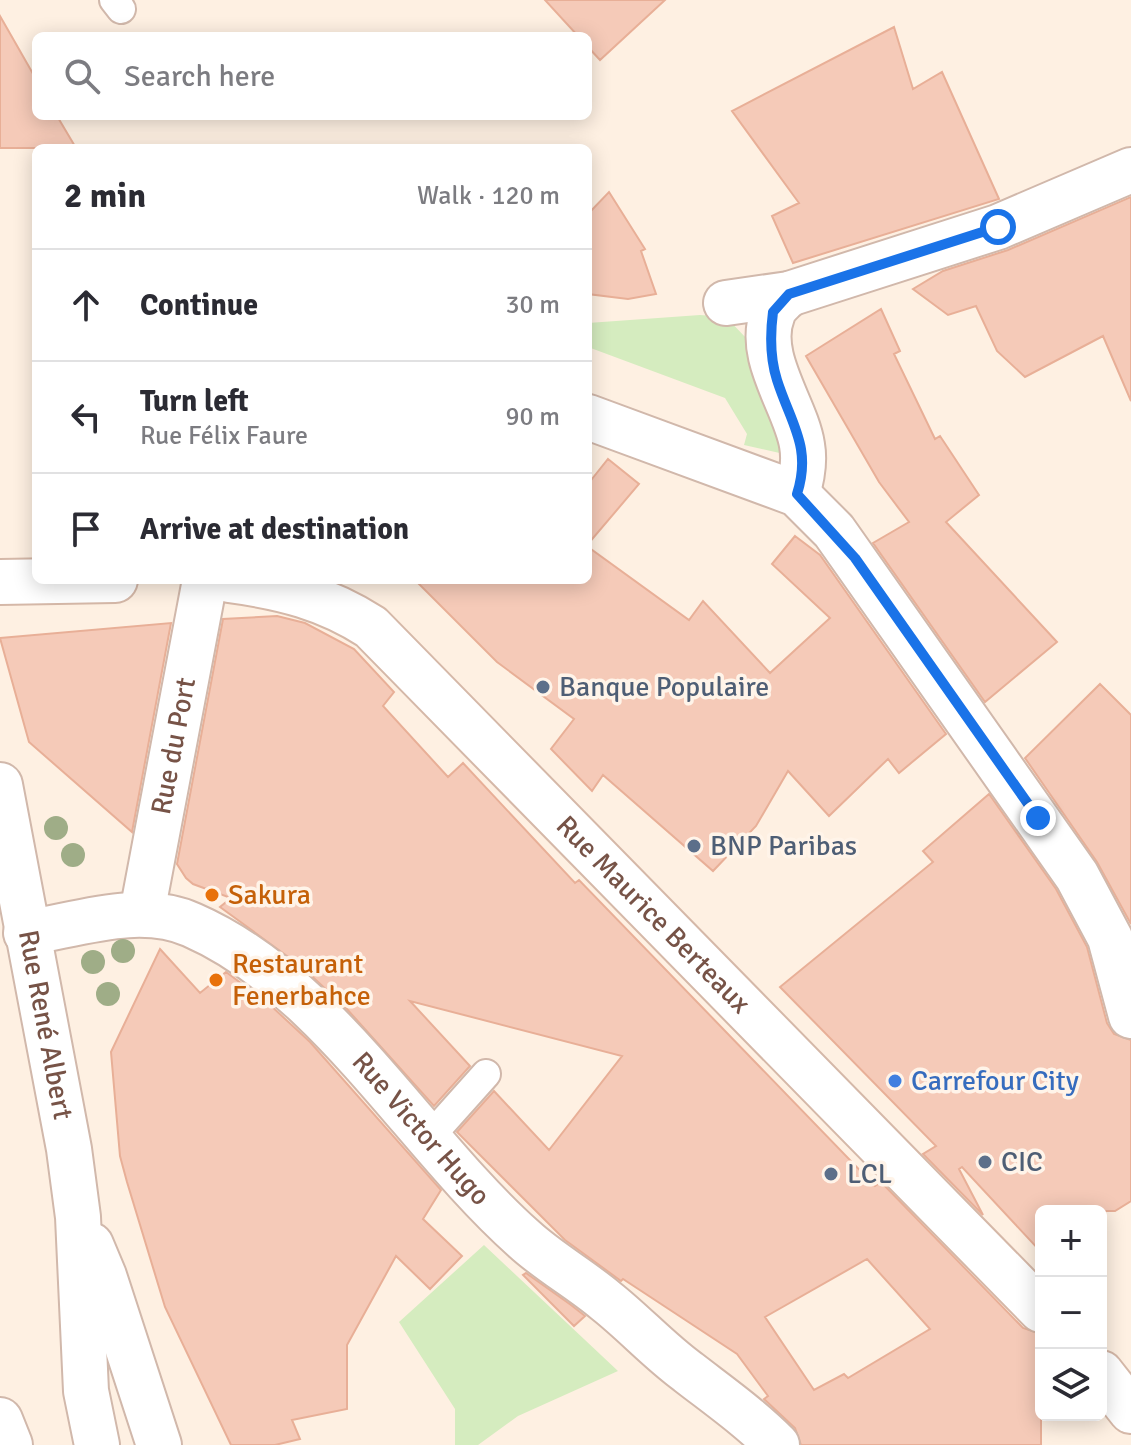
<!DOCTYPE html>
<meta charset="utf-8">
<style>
body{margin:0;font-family:Signika,sans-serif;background:#f2f2f3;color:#2b2b33}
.controls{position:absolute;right:24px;bottom:24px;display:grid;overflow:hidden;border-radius:12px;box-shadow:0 4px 20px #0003}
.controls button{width:72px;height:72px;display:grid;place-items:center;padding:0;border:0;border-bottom:2px solid #e1e1e2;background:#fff;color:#2b2b33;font:40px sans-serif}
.stop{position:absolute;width:24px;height:24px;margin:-18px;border:6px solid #1a73e8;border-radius:50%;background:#fff}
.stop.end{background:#1a73e8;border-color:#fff;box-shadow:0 2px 8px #0008}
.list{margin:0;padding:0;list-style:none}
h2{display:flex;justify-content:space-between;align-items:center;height:104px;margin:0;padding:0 32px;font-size:34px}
h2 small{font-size:26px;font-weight:400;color:#7c7c81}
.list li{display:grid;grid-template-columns:52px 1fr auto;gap:24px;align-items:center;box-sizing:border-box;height:112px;padding:0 32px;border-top:2px solid #e1e1e2}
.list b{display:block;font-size:30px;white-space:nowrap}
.list p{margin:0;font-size:26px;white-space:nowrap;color:#7c7c81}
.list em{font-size:26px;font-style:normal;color:#7c7c81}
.icon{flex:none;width:44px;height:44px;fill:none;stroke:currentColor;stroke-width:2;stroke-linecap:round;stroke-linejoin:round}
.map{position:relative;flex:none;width:1131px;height:1445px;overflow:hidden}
.search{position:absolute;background:#fff;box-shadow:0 4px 20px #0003;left:32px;top:32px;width:560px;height:88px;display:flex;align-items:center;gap:20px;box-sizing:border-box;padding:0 28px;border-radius:12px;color:#7c7c81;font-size:30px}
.panel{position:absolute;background:#fff;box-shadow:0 4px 20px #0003;left:32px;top:144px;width:560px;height:440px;border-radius:12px}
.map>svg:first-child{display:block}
.green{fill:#d5ecbf}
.building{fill:#f5cab8;stroke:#e8af97;stroke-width:2;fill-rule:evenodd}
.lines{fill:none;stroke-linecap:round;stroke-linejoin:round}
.lane-casing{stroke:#d1b8ab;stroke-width:32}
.street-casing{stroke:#d1b8ab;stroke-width:48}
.secondary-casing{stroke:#d5b8a8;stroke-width:48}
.lane{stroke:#fff;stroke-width:28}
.street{stroke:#fff;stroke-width:44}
.secondary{stroke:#fff;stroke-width:44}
.tree{fill:#9fad87}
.route{stroke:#1a73e8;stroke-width:10}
.service-dot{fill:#5c6f8a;stroke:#fff4e9;stroke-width:3}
.food-dot{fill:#e8710a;stroke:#fff4e9;stroke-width:3}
.shop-dot{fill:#3f7fe0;stroke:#fff4e9;stroke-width:3}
.labels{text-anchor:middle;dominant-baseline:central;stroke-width:7;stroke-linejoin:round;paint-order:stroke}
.service-label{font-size:28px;fill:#4e5e75;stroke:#fff4e9;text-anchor:start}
.street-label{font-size:28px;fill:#775347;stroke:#fff4e9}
.food-label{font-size:28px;fill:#c56008;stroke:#fff4e9;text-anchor:start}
.shop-label{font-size:28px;fill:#366cbe;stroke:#fff4e9;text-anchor:start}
</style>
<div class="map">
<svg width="1131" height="1445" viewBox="0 0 1131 1445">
<rect width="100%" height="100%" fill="#fef0e2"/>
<path class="green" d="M700,315L726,317L747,339L784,454L744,445L747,434L725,398L588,347V323Z
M484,1245L618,1371L518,1416L478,1445H455V1409L399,1322Z"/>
<path class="building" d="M545,0H665L600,60L588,47V36H578Z
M0,16L36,79V116H57L76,148H0Z
M894,27L913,89L942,72L999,199L793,263L772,216L799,203L732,111Z
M609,192L645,249L641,251L656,294L628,299L588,294V214Z
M1131,197V401L1103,336L1025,377L997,351L976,306L948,315L913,289L943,271L1008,250Z
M881,309L900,351L894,354L935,439L940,436L979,495L946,522L1057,642L985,702L873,543L909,522L879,482L806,356Z
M608,459L639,484L588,544V484Z
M795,536L820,555L946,734L899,773L888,759L829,816L788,771L756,826L713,871L603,775L592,791L551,749L574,719L497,662L415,580H588V547L689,620L703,601L770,673L830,618L772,564Z
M277,616L305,623L354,649L394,692L383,706L448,777L463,763L575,883L579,880L875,1186L881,1182L1023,1328L1041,1334V1445H801L795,1428L764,1399L768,1396L737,1354L623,1279L621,1281L565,1240L457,1132L494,1091L549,1150L622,1056L410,1001L470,1066L434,1106L346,1008L302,967L220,907L231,898L193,884L186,878L177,864L223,619ZM867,1259L930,1329L848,1378L844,1374L814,1390L765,1317Z
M171,623L132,832L29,742L0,638Z
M1100,684L1131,715V924L1097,862L1025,758Z
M989,794L1056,889L1087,947L1107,1023L1114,1034L1131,1040V1201L1115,1211H1041V1252L962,1167L959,1169L983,1215L923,1154L936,1146L780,987L933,862L923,851Z
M160,949L200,993L226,972L269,1004L310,1042L441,1190L423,1219L462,1256L430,1289L396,1256L347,1345V1409L292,1420L300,1439L275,1445H231L165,1307L127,1182L120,1156L111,1052Z
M526,1273L571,1305L585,1316L574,1326L523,1275Z"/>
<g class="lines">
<g class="lane-casing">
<path id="lane" d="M114,0L121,9
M427,1140L486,1074"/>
</g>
<g class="street-casing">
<g id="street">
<path d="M789,294C784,299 775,306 773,313C755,356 796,406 802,445C805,462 802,478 797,494"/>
<path d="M726,303L789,294L998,227L1131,170"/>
<path d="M588,417L797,494L834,531L1077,876L1110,938L1131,1016"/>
<path id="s1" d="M0,785L69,1149L78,1217L86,1391L97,1445"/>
<path id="s2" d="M142,913L205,580"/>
<path id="s3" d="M26,933C80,924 140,902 192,925C327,984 415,1142 524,1239C549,1262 580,1279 606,1301C634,1323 659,1351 688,1372C719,1396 749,1417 777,1445"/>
<path d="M91,1245L104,1276L159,1445"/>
<path d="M0,1420L10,1445"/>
</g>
</g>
<g class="secondary-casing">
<g id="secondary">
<path id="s4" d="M229,580C282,587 326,598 371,627L1041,1310"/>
<path d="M0,582L115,580"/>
<path d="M1101,1373L1131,1411"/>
</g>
</g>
<use href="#lane" class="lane"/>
<use href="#street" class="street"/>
<use href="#secondary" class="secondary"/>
</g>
<g class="tree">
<circle cx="56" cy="828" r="12"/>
<circle cx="73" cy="855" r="12"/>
<circle cx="123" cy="951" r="12"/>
<circle cx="93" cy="962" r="12"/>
<circle cx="108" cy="994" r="12"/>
</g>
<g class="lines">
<path class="route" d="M998,227L789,294L773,312C770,335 770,358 777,380C791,424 812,447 797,494L855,558L1038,818"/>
</g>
<g class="service-dot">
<circle cx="543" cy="687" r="8"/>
<circle cx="694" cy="846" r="8"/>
<circle cx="985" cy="1162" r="8"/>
<circle cx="831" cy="1174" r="8"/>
</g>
<g class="food-dot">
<circle cx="212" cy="895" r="8"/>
<circle cx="216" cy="980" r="8"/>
</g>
<circle class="shop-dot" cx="895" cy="1081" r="8"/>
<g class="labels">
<g class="service-label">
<text x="559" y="687">Banque Populaire</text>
<text x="710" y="846">BNP Paribas</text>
<text x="1001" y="1162">CIC</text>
<text x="847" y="1174">LCL</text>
</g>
<g class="street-label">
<text stroke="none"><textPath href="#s2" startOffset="170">Rue du Port</textPath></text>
<text stroke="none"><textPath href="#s4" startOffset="554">Rue Maurice Berteaux</textPath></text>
<text stroke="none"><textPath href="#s1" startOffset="244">Rue René Albert</textPath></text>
<text stroke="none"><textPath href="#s3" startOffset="478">Rue Victor Hugo</textPath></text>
</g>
<g class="food-label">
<text x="228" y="895">Sakura</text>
<text x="232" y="964">Restaurant<tspan x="232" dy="32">Fenerbahce</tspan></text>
</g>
<g class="shop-label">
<text x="911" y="1081">Carrefour City</text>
</g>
</g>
</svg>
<div class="controls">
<button>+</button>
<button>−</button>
<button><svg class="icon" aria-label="layers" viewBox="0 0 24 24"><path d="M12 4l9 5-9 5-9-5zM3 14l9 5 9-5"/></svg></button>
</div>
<div class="stop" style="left:998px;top:227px"></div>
<div class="stop end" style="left:1038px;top:818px"></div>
<div class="search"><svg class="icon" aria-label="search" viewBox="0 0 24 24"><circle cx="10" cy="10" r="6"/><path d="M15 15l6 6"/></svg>Search here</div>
<section class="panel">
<h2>2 min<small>Walk · 120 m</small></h2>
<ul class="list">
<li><svg class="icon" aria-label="ahead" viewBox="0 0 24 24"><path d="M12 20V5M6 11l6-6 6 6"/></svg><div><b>Continue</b></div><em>30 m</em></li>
<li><svg class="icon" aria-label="left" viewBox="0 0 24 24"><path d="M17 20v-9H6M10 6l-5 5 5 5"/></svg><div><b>Turn left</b><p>Rue Félix Faure</p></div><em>90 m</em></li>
<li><svg class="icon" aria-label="arrive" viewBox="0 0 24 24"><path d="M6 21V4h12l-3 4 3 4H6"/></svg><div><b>Arrive at destination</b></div></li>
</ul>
</section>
</div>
